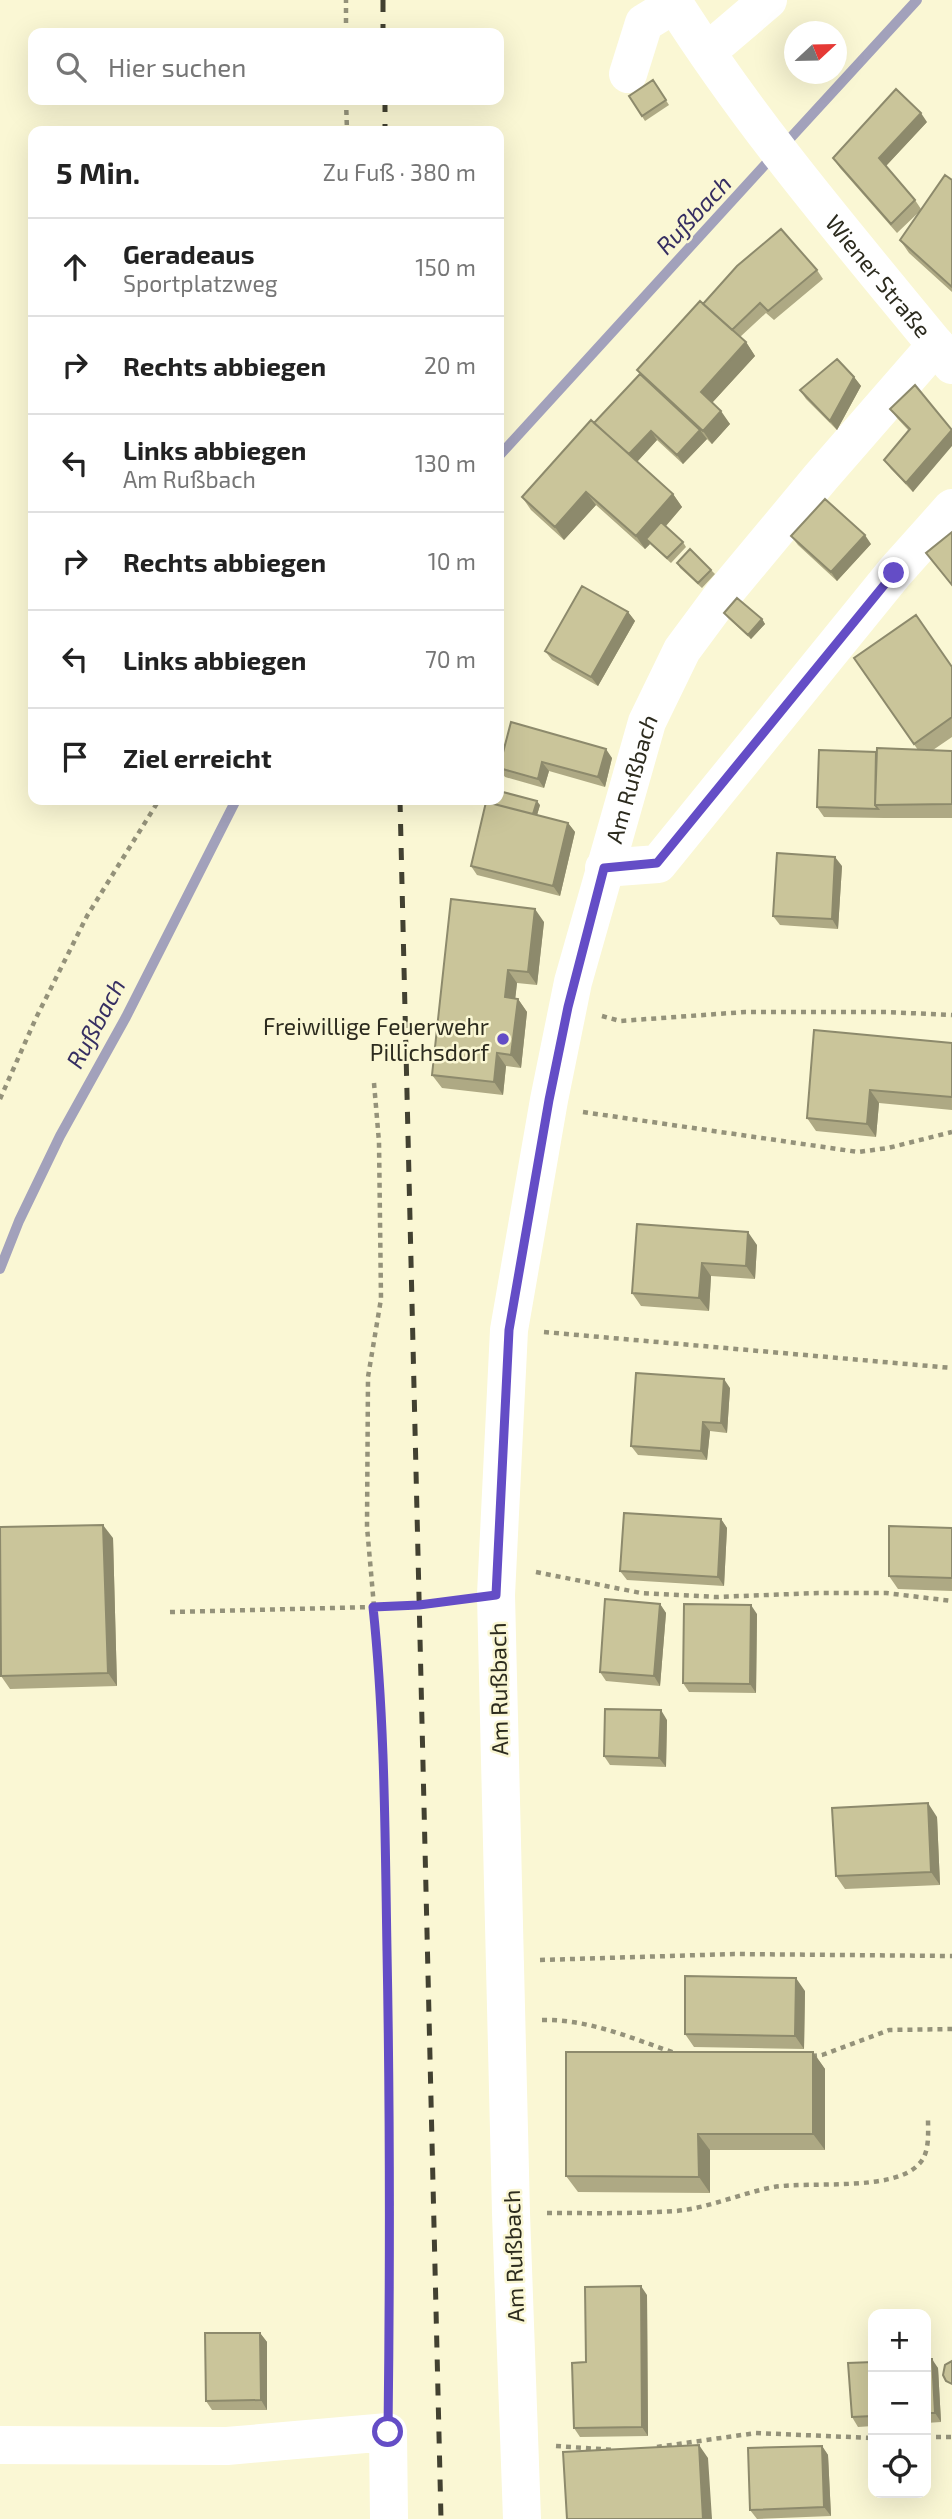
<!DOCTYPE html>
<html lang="de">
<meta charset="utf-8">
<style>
body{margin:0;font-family:"Exo 2",sans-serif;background:#f2f2f2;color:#222}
.controls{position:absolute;right:21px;bottom:21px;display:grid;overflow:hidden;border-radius:14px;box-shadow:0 7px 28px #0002}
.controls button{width:63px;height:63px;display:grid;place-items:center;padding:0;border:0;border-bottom:2px solid #e0e0e0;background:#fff;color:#222;font:35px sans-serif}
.compass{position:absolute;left:784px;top:21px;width:63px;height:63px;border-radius:50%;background:#fff;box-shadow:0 7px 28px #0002;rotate:68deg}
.stop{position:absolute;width:21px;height:21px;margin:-16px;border:5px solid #644dc6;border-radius:50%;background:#fff}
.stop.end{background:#644dc6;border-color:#fff;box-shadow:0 2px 7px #0008}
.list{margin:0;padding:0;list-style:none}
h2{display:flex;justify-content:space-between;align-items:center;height:91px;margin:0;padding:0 28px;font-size:30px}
h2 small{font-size:23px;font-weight:400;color:#767676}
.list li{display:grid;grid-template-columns:46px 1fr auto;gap:21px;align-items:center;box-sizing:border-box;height:98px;padding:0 28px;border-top:2px solid #e0e0e0}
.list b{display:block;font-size:26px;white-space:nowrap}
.list p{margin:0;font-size:23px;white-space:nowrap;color:#767676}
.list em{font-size:23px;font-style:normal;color:#767676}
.icon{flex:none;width:38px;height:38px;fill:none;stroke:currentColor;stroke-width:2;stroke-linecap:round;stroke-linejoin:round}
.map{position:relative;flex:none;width:952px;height:2519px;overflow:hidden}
.search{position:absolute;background:#fff;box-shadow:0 7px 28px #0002;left:28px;top:28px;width:476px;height:77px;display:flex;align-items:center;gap:18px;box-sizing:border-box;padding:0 24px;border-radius:14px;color:#767676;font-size:26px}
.panel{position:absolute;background:#fff;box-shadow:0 7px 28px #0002;left:28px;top:126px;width:476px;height:679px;border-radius:14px}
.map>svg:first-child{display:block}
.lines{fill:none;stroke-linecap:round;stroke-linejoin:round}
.stream{stroke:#a2a1bb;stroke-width:10}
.path{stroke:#94927a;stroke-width:4.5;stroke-dasharray:5 5;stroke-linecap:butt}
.minor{stroke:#fff;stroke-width:38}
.major{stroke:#fff;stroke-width:38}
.rail{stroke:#424131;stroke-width:5;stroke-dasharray:12 12;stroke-linecap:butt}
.wall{fill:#aea984}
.shaded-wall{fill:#8d8a6c}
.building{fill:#cac59a;stroke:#8d8a6c;stroke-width:2}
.route{stroke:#644dc6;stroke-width:9}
.poi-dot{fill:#644dc6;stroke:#faf7d4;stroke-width:2.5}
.labels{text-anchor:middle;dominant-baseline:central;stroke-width:5;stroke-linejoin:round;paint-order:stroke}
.street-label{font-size:23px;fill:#2c2b1e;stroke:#faf7d4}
.poi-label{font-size:23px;fill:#2c2b1e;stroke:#faf7d4;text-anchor:end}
.water-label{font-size:24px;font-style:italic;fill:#362e62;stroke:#faf7d4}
</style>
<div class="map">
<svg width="952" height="2519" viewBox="0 0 952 2519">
<rect width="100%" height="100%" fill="#faf7d4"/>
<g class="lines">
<path class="stream" d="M784,145L917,0
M499,456L773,156
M0,1269L19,1221L60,1136L126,1017L236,800"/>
<path class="path" d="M346,33V0
M346,100L347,131
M602,1016L620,1021L745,1012H886L952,1015
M374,1083L379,1142L381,1299L368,1377L367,1527L381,1686L391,2204L389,2396
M0,1099L36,1018L87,916L159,800
M583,1112L858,1152L888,1148L952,1132
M544,1332L952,1368
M536,1572L641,1593L716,1597L818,1593H886L952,1601
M170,1612L373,1607L460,1600
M540,1960L734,1954L952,1956
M542,2020C589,2019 631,2038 675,2053
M812,2056L822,2055L889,2030L952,2029
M547,2213C590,2213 633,2214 676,2211C709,2208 741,2193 774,2187C812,2181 894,2192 919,2164C930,2153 928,2133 928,2118
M926,2437H952
M556,2446L614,2450
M657,2447L756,2433L873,2438"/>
<g class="minor">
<path d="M628,74L644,23L675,4"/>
<path d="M604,868L658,864L894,573L952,508"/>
<path d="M0,2445L227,2446L388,2432L389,2519"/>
<path id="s1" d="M522,2519L511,2213L496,1595L509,1330L549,1100L573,982L647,722L682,650L722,596L821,477L936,345"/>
</g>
<g class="major">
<path id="s2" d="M672,0C754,130 855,246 952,365"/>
<path d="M707,52L768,0"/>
</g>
<path class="rail" d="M383,0V33
M385,100V131
M400,800L441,2519"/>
</g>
<path class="wall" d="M653,80L669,105L645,121L629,96Z
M927,122L886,166L915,200L921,209L952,180V292L909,253L900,240L919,212L897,233L840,168L833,158Z
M817,270L823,279L774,320L766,313L740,337L746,342L755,356L712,403L730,424L712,444L707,439L683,464L657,440L637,462L673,494L682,507L666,526L683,542L686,547L671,563L650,544L645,549L596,505L564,540L531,510L522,497L594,423L640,374L637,370L703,304Z
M854,377L861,386L837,430L806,399L800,390Z
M890,409L952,430L913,492L891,469L884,460L909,431L897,418Z
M791,536L871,544L837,581L798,545Z
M677,563L711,570L715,574L702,588L680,568Z
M628,612L635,621L598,686L552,660L545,651Z
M724,613L762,619L765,624L751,639L728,618Z
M854,658L952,667V737L933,750L952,751V818H884L824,817L817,807L876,752L918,750Z
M511,722L612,758L605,787L549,771L544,788L505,777L499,769V765Z
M490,803L540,805L537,815L568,823L575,832L560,896L477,875L471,866Z
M842,866L838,929L780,925L773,916Z
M451,899L544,922L537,985L517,983L515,999H518L527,1012L521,1068L506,1066L503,1095L442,1088L432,1075Z
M952,1043V1110L879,1103L876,1137L816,1131L807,1118Z
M637,1224L757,1245L755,1279L711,1276L709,1311L641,1306L632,1293Z
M730,1388L727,1433L710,1431L707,1460L638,1455L631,1446Z
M721,1519L727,1528L724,1586L627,1580L620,1571Z
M952,1528V1591L898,1589L889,1576Z
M113,1538L117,1686L10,1689L1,1676Z
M660,1604L666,1613L660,1686L606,1681L600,1672Z
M757,1614L756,1693L689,1692L683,1683Z
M667,1720L666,1767L610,1765L604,1756Z
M937,1817L940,1885L845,1889L836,1876Z
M805,1991L804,2049L694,2047L685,2034Z
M813,2052L825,2069V2150H710V2193L578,2192L566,2176Z
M647,2295L648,2436L580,2437L574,2428L586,2362Z
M260,2333L267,2342V2410H212L206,2401Z
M926,2359L938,2368L941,2422L926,2423Z
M873,2362V2426L858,2427L852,2417Z
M822,2446L828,2455L831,2516L757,2519L750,2510Z"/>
<path class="shaded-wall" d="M921,113L927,122L885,167L879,158Z
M746,342L755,356L710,405L701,392Z
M854,377L861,386L837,430L830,421Z
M721,411L730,424L712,444L703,431Z
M700,430L707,439L683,464L677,455Z
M952,430V446L913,492L906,483Z
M651,431L657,440L635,464L628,455Z
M586,492L596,505L564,540L555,527Z
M673,494L682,507L651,543L646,539L650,544L645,549L636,536Z
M865,535L871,544L837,581L831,572Z
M628,612L635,621L598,686L591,677Z
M762,619L765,624L751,639L748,635Z
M606,749L612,758L605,787L598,777Z
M542,762L549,771L544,788L538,779Z
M537,801L540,805L535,822L532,817Z
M568,823L575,832L560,896L553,886Z
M835,857L842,866L838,929L832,919Z
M535,909L544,922L537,985L528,972Z
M508,970L517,983L514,1010L505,997Z
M518,999L527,1012L521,1068L511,1055Z
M497,1053L506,1066L503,1095L494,1082Z
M870,1090L879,1103L876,1137L867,1124Z
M748,1232L757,1245L755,1279L746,1266Z
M702,1263L711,1276L709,1311L699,1298Z
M724,1379L730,1388L727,1433L721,1423Z
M703,1422L710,1431L707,1460L701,1451Z
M721,1519L727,1528L724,1586L718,1577Z
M103,1525L113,1538L117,1686L108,1673Z
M660,1604L666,1613L660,1686L654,1676Z
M751,1605L757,1614L756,1693L750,1684Z
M661,1710L667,1720L666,1767L659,1758Z
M928,1803L937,1817L940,1885L931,1872Z
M796,1978L805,1991L804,2049L795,2036Z
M813,2052L825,2069V2150L813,2134Z
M698,2134L710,2150V2193L699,2177Z
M641,2286L647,2295L648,2436L642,2427Z
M260,2333L267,2342V2410L261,2400Z
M932,2359L938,2368L941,2422L935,2413Z
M699,2445L708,2458L712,2519H703Z
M822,2446L828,2455L831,2516L824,2507Z"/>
<path class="building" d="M653,80L666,100L642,116L629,96Z
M896,89L921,113L879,158L915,200L891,224L833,158Z
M945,175L952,180V287L900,240Z
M781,229L817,270L768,311L760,303L732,330L703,304L737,266Z
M700,301L746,342L701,392L721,411L703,431L637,370Z
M837,359L854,377L830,421L800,390Z
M640,374L700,430L677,455L651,431L629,454L594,423Z
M915,385L952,430L906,483L884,460L910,429L890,409Z
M591,420L673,494L636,536L586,492L555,527L522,497Z
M825,499L865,535L831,572L791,536Z
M661,522L683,542L667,558L646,539Z
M952,532V585L926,553Z
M690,549L711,570L698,583L677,563Z
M582,586L628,612L591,677L545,651Z
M737,598L762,619L748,635L724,613Z
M916,615L952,667V717L914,744L854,658Z
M511,722L606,749L598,777L542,762L538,779L499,768Z
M877,748L952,751V804L875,805Z
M819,750L876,752L875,805L878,809L817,807Z
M499,791L537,801L533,814L490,803L491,800H499Z
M486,802L568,823L553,886L471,866Z
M777,853L835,857L832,919L773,916Z
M451,899L535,909L528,972L508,970L505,997L518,999L511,1055L497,1053L494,1082L432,1075Z
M814,1030L952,1043V1097L870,1090L867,1124L807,1118Z
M637,1224L748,1232L746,1266L702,1263L699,1298L632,1293Z
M636,1373L724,1379L721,1423L703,1422L701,1451L631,1446Z
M624,1513L721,1519L718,1577L620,1571Z
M103,1525L108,1673L1,1676L0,1527Z
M889,1526L952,1528V1578L889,1576Z
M605,1599L660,1604L654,1676L600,1672Z
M684,1604L751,1605L750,1684L683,1683Z
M605,1709L661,1710L659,1758L604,1756Z
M928,1803L931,1872L836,1876L832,1808Z
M685,1976L796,1978L795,2036L685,2034Z
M566,2052H813V2134H698L699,2177L566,2176Z
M641,2286L642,2427L574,2428L572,2363L586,2362L585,2287Z
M205,2333H260L261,2400L206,2401Z
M926,2359H932L935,2413H926Z
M952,2361V2384L946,2381L943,2375L945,2365Z
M873,2362V2416L852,2417L848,2363Z
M699,2445L703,2519H567L563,2452Z
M822,2446L824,2507L750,2510L748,2448Z"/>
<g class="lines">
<path class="route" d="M388,2432C390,2272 390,2111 387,1951C385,1836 385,1721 373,1607L419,1605L496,1595L509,1330L549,1100L568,1007L604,868L657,863L894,573"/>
</g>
<circle class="poi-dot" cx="503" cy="1039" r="7"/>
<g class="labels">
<g class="street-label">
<text stroke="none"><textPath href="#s2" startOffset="345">Wiener Straße</textPath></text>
<text stroke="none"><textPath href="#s1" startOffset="1755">Am Rußbach</textPath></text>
<text transform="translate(498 1689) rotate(-91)">Am Rußbach</text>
<text transform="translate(513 2256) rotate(-92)">Am Rußbach</text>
</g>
<g class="poi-label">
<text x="489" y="1026">Freiwillige Feuerwehr<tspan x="489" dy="26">Pillichsdorf</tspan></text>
</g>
<g class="water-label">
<text transform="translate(693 214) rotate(-47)">Rußbach</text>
<text transform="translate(95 1023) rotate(-62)">Rußbach</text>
</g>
</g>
</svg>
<div class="controls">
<button>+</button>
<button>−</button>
<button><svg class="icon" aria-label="locate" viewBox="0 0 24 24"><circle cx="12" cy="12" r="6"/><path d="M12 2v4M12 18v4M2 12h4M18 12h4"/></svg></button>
</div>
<svg class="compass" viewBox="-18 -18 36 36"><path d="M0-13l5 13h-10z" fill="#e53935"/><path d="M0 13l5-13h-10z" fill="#767676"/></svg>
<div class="stop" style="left:388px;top:2432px"></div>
<div class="stop end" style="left:894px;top:573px"></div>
<div class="search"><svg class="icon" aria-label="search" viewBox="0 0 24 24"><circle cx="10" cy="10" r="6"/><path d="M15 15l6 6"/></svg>Hier suchen</div>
<section class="panel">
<h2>5 Min.<small>Zu Fuß · 380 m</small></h2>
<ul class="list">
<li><svg class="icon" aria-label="ahead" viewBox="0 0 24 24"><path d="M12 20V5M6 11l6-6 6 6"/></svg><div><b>Geradeaus</b><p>Sportplatzweg</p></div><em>150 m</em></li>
<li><svg class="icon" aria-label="right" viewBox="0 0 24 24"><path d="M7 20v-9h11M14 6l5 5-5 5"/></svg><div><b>Rechts abbiegen</b></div><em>20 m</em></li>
<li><svg class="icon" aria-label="left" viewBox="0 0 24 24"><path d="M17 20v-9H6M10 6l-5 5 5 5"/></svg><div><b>Links abbiegen</b><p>Am Rußbach</p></div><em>130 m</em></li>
<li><svg class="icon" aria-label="right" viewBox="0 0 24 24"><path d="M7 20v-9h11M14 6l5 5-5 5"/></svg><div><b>Rechts abbiegen</b></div><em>10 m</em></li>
<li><svg class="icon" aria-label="left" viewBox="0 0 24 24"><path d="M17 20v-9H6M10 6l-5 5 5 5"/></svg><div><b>Links abbiegen</b></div><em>70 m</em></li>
<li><svg class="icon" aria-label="arrive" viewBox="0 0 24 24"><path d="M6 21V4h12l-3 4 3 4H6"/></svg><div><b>Ziel erreicht</b></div></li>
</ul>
</section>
</div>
